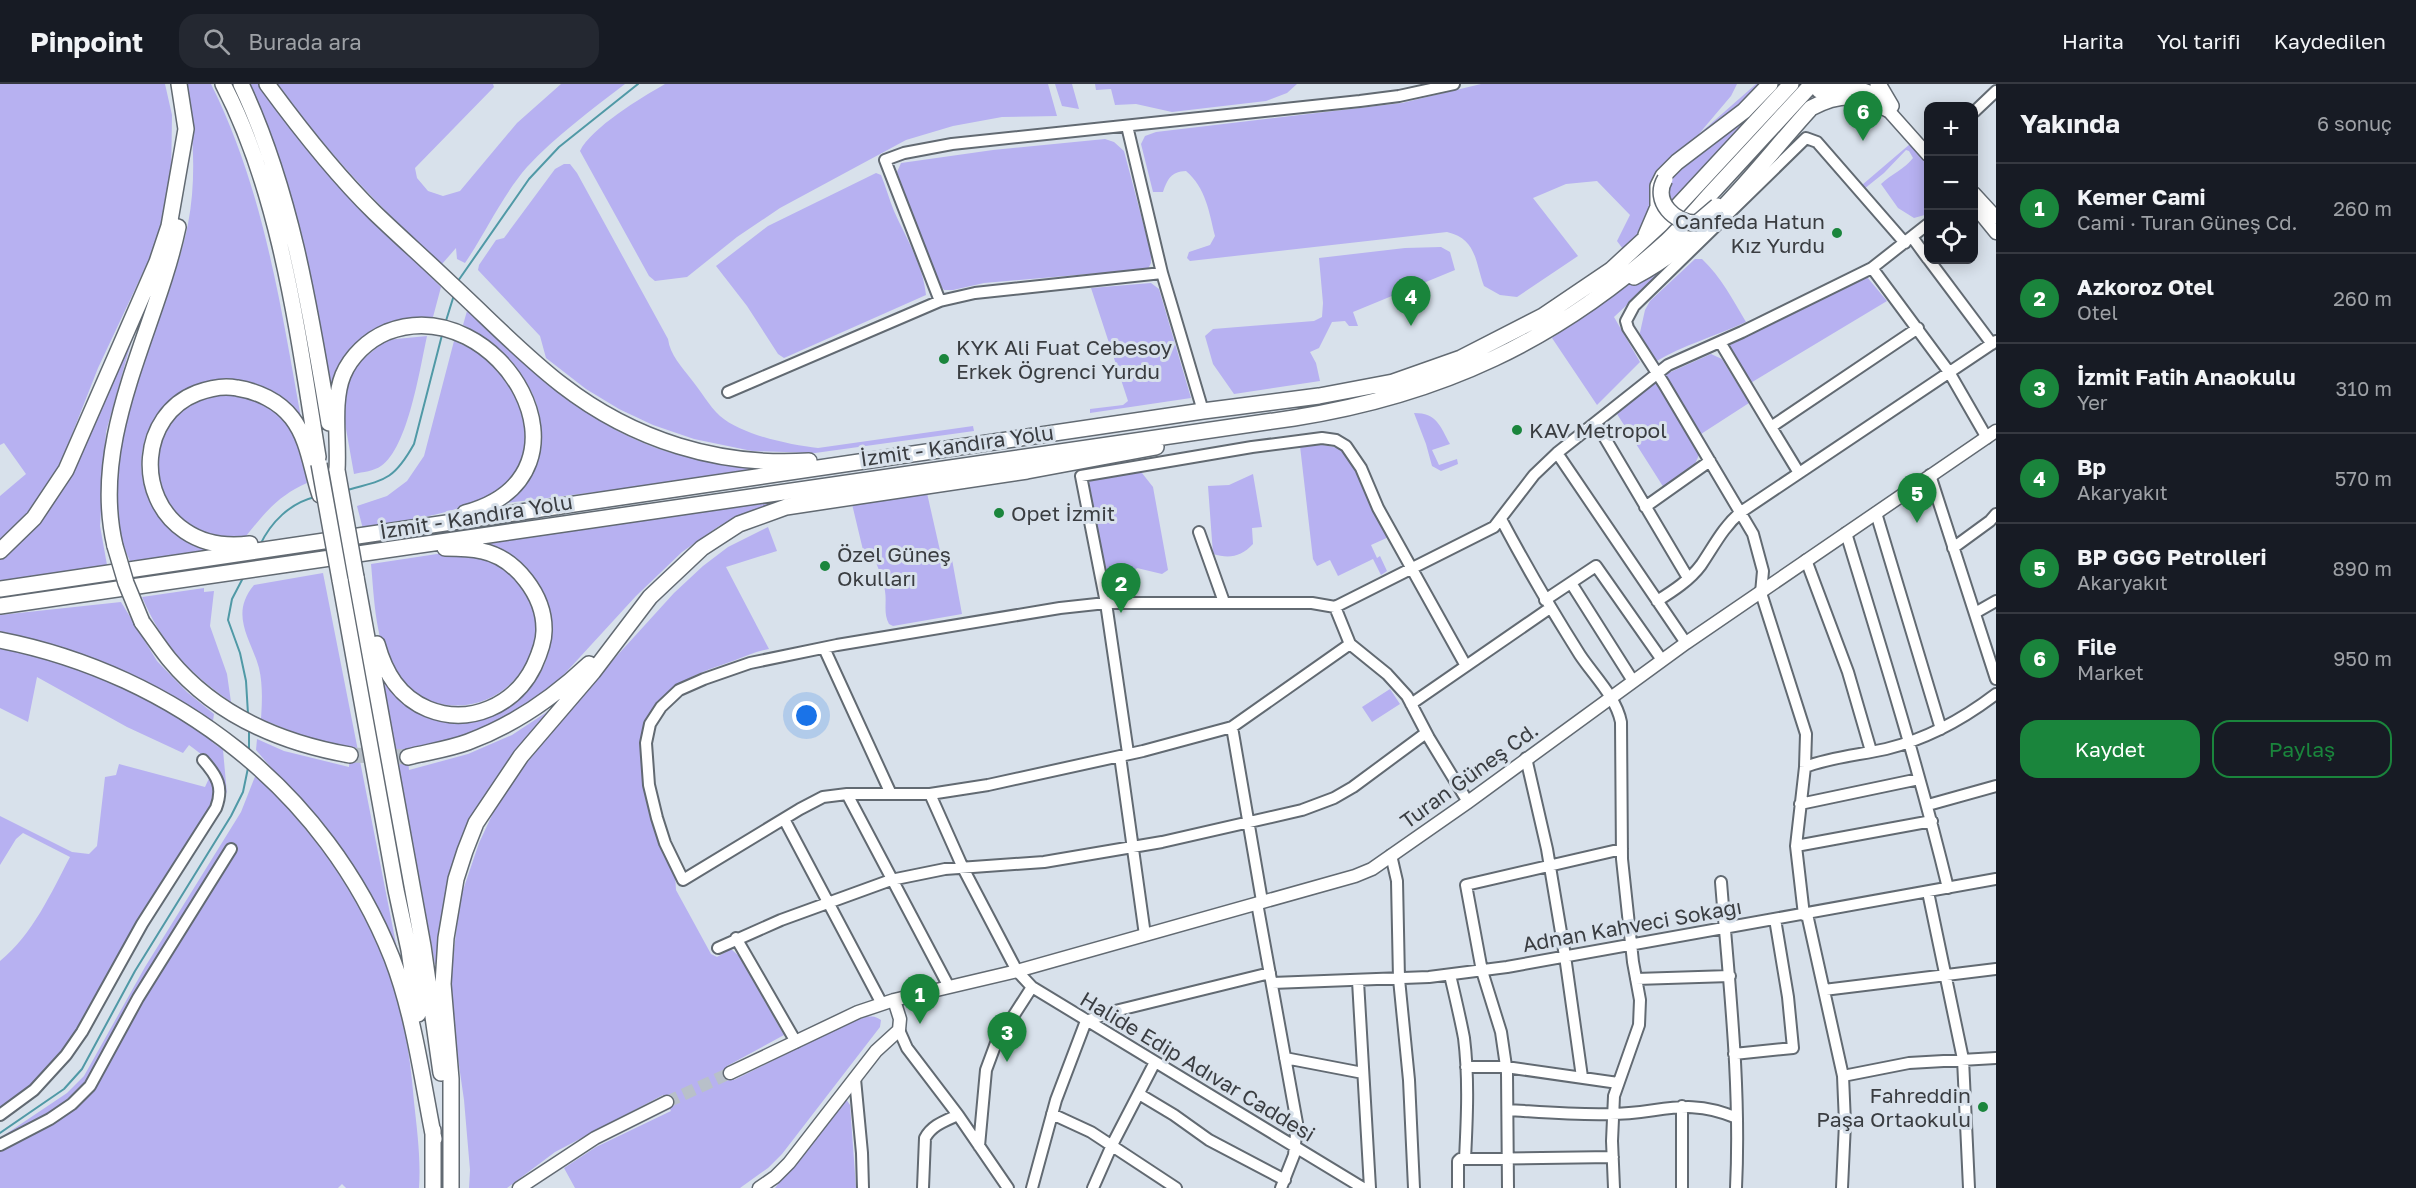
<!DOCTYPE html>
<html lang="tr">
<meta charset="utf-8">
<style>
body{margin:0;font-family:"Golos Text",sans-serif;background:#242831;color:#f1f3f6}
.controls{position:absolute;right:18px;top:18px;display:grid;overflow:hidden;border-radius:12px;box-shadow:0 3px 15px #0003}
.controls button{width:54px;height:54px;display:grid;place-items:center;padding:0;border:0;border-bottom:2px solid #363941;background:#171b24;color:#f1f3f6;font:30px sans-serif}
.you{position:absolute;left:807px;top:632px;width:21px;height:21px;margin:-15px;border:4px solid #fff;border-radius:50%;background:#1a73e8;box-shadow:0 0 0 9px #1a73e833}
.badge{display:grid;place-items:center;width:39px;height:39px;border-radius:50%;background:#1a853c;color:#fff;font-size:20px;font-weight:700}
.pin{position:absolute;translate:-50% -50px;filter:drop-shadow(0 2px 3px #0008)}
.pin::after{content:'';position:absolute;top:32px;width:21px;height:18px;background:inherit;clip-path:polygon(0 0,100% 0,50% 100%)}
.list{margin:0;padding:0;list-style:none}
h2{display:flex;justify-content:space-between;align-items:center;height:78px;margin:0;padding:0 24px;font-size:26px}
h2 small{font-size:20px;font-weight:400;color:#9ea1a6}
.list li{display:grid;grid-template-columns:39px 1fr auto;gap:18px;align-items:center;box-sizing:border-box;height:90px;padding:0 24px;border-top:2px solid #363941}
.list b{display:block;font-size:22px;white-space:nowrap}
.list p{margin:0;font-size:20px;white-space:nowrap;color:#9ea1a6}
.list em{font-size:20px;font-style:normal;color:#9ea1a6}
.actions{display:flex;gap:12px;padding:18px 24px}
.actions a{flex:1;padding:14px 0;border:2px solid #1a853c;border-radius:18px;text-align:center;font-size:21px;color:#1a853c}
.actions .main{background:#1a853c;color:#fff}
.icon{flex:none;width:33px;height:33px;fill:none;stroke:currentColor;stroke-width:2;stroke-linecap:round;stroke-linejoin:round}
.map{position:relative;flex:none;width:1996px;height:1104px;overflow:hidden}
header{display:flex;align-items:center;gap:36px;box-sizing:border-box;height:84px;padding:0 30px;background:#171b24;border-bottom:2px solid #363941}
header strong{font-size:28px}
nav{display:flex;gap:33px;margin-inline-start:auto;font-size:21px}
.search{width:420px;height:54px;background:#242831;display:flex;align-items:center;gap:15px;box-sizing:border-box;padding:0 21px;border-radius:18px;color:#9ea1a6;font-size:22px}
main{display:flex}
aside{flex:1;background:#171b24}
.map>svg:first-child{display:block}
.green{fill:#b7b1f1}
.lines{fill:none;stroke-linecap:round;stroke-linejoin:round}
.stream{stroke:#5099a6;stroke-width:2}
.major-tunnel{stroke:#b8c0c9;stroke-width:12;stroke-dasharray:12 6;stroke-linecap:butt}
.highway-tunnel{stroke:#b8c0c9;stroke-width:15;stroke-dasharray:15 8;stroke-linecap:butt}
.minor-casing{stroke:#626a72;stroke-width:14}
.major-casing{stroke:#626a72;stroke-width:15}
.highway-casing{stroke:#626a72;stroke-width:18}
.minor{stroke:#fff;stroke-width:10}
.major{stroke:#fff;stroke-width:12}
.highway{stroke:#fff;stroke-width:15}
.highway-bridge-casing{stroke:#626a72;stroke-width:18;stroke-linecap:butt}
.highway-bridge{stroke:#fff;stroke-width:15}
.poi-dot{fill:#1a853c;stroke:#d8e1eb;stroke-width:2}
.labels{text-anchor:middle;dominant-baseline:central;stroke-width:6;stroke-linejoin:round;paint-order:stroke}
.poi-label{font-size:21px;fill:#3a3d41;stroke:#d8e1eb;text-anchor:start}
.street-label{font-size:21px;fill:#3a3d41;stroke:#d8e1eb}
</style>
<header>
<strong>Pinpoint</strong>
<div class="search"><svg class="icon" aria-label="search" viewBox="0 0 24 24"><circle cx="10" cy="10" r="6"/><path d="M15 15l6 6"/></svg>Burada ara</div>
<nav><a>Harita</a><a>Yol tarifi</a><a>Kaydedilen</a></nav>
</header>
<main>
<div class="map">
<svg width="1996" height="1104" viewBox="0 0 1996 1104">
<rect width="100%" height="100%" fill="#d8e1eb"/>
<path class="green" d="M0,0H165L172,31L171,99L161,150L98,284L60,381L44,410L28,432L0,457V412L26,390L4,359L0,361Z
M186,0H211C264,106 281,224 302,339C288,325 275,309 257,301C247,296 233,295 221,296C149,301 115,385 165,439C178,454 199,460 217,467L130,477C82,377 168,240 188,140C197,93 193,46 186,0Z
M246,0H258L333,97L441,203L433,233H412V237L383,243L332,307L313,205L288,101Z
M278,0H493L494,3L415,84L417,94L428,107L443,112L460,107L517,39L561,0H625C591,26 556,52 527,83C502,112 486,148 465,179L457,175L456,164L442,180C380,124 326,68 278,0Z
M665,0H1048L1057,32L1002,33L953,42L906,56L780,124L737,153L687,193L655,197L649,192L580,67C591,44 642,13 665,0Z
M1055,0H1072L1079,25L1062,22Z
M1095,0H1297L1287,9L1266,17L1172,28L1136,20L1115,21L1111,5L1096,6Z
M1481,0H1737L1731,12L1698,51L1756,0H1768L1668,84L1649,141L1626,169L1617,157L1630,131L1597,97L1566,100L1533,114L1578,172L1517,213L1500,211L1484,202C1475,178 1477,155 1447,148L1190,177L1187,174L1189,168L1210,161L1215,152C1209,128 1206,104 1186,87C1171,88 1168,94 1163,108H1153L1141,60L1145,52L1156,48L1402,19Z
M1750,31L1754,35L1671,125L1665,102L1671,92Z
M1105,55L1114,58L1124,67L1151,169V179L1148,185L984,199L953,206H944L939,200L897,88L901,79L993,66Z
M1910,60L1928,80V130L1914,134L1898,124L1881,100C1890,91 1906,84 1913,74L1909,67L1906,66L1884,89L1864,105L1862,101Z
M564,80H570L577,89L668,255C670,271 682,283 691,295C701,307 709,322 720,332C742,351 790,361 818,364L973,342L974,347L815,369L752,367L694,355L653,341L619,325L586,305L546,274L540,252L478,186L479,181L496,156L504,154L555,85Z
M876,89L881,91C886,103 889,115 894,127C906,154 923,181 926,211L784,274L778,270L747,222L716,182L768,142Z
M1705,148L1614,233L1640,278L1597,321L1552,254Z
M1441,163L1450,168L1455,186L1353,228L1358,242H1349L1345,237L1332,238L1319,264L1310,268L1316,279L1320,297L1234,310L1213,280L1205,252L1213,245L1314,237L1322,233L1323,219L1319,174L1405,164Z
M1695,175H1702C1721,193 1733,216 1746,238C1716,252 1683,261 1655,278L1639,253L1645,226L1650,217Z
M1867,193L1887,217L1749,300L1729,264L1730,261Z
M1151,199L1159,205L1191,314L1090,329V325L1123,321L1128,317L1091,204Z
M467,227C533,289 605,359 698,375C726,380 756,381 785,383L720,393L505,419C567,359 543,293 476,251V248L463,241Z
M139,230L106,348L100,442L107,481L0,497V475C50,439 73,387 96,332C110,298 125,264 139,230Z
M427,252C420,284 408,364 381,382C374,387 363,388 354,390L343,328V307L350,286L386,256Z
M454,257C462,261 472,264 479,269C525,301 545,365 500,407C496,411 489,413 484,415C446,431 404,437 363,445L357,422L387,412L407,397L424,372Z
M1711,270L1722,275L1749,319L1701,350L1666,298V290Z
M1654,299L1660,302L1699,371L1695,380L1664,404L1617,330Z
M228,309L251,312L273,324L287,338L301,361L307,399C277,412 263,431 243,456C224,454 206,453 190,443C178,436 170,424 164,411C139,359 176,315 228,309Z
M1414,329C1437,329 1440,342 1450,360L1432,366L1439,381L1457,375L1458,380L1441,387L1432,382L1426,360Z
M1323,361L1343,365L1356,384L1370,421L1391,452L1371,461L1377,474L1380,472L1387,487L1381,491L1373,475L1338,492L1330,476L1317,482L1313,475L1300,362Z
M1136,388L1142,389L1153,403L1168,486L1162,490L1137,484L1130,492L1135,510C1125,511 1115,514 1109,505L1089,399L1091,396Z
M1253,390L1262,443L1252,444L1253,460C1241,473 1229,475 1213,470L1208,402L1229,401Z
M927,409L941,471L951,470L962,530L893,542L889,540C883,529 887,519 885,507C883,494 876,479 871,466H863L852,420Z
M806,413L765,423L719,442L682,468L636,512L558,597L527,622L504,637L455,656L407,665L409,686L468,670L512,651L553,624L508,677L488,707L473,735L438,880H435L383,595C393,608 404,622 419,629C493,665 575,590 545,514C540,503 534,491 524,484C509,474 490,468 475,460Z
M768,443L777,467L726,483L769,565C757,567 746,572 733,577C701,588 666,599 649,633L647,714L655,745L675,789L676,806L711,870L717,873L731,865L739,872L784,951L727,982L734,996L852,937C862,934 872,929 881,936L880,943L782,1070L768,1084L740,1104H575L564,1084L596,1063L671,1027L663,1011L555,1068L507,1104H469L470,1086L464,1016L452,933V883L460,815L479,759L493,729L524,682L604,586L674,509L703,482L728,463Z
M466,469C481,473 496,476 508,486C572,536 518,635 441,620C418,616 399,601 389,579C375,550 374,512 371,480L437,470Z
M323,489L398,870L362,797L339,763L256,666L257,655L284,667L349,683L350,665L334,660H323L261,635C262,619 263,601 259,584C251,555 229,531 254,501Z
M204,504V508L214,507L210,542L227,590L231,618C189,589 162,560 142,513Z
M121,518L157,577L187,608L214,630L213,637C144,599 78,564 0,550V531Z
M0,564C78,577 147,613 213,655L212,658L223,666L227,710C219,687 209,675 189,661L183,669L127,643L37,593L28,638L0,624Z
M1390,605L1400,620L1372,638L1362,623Z
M119,680L205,703L211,690L216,706L212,725L86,932L60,969L30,1003L0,1026V877C33,850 51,809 70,773L23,749L16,755L0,781V732L72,768L89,770L97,762L105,693L116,691Z
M256,690C306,741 351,797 380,863C401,910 410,967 414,1018C417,1046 421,1075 419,1104H346L342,1100L338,1104H0V1054L67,1009L84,992L145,883L241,728Z
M846,1015L850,1021L856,1104H775Z"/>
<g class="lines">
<path class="stream" d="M458,197L529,95L559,63L638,0
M445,240L454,211
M347,406C385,396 394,396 414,360L442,251
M260,461C271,438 290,419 315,413
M244,492L232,515L228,536L240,569L246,597L248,630
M249,645V669
M0,1049L64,1005L82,985L135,887L231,732L243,708L248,684"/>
<path class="major-tunnel" d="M667,1018L730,989"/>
<path class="highway-tunnel" d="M350,671L408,673"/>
<g class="minor-casing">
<path id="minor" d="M1974,28L1996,7
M1127,42L1162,189L1203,327
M1912,153L1928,175
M1929,176L1992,260
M1872,184L1949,288L1987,354
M940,217L885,76L904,69L952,60L1360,17L1399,12L1454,0
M1720,258L1771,343L1918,244
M728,308L940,217L975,209L1162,189
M1596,339L1688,494
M1771,343L1799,389
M1557,369L1686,559
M1930,391L1996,595
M1645,423L1710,377
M1876,429L1941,645
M1501,435C1526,482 1552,527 1580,571C1594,592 1616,613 1621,638L1622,775L1633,878L1640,916L1639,941L1614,1012L1612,1057L1614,1104
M1199,448L1224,518
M1846,449C1882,567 1919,685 1948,804
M1953,464L1990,437L1996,430
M1806,476L1848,588L1871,667
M1571,499L1633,597
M1545,516L1596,482L1662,576
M1657,517C1673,507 1690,496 1701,481C1714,462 1723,443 1741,428L1996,257
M1335,523L1350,560L1387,590L1407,612L1429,654L1468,718
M1975,529L1996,517
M1350,560L1232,643L1143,667L988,701L930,710H847L823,713L800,725L683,796L665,759L657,734L649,701L646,659L650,640L661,623L679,606L704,595L750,579L837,561L1060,524L1106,519H1312L1335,523L1494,443L1534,391L1557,369L1668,281L1742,248L1872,184L1928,140
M824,564L891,710
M1411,620L1550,524
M1232,643L1262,817
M1128,669L1106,519L1081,392L1252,363L1322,354L1336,356L1346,362L1361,384L1378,424L1466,582
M1120,672L1145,851
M1526,674L1547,765L1565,872L1582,993
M1805,683C1831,673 1859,671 1886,665C1927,655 1962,636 1996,610
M847,710L949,903
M930,710L963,784L1017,887L1032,903L1363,1104
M1800,720L1919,695
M1928,721L1996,702
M784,735L882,920
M1796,762L1932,737
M1391,771L1397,797L1399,895L1409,996L1414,1104
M1721,798C1729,899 1741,1002 1736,1104
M1928,808L1963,975L1969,1104
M1257,819L1297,1039L1294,1071L1281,1104
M1807,830L1843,992L1845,1039L1842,1104
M1804,831L1796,762L1805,683L1806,650L1761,509L1763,487L1753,450L1664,300L1628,244L1626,237L1634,222L1806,54L1817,58L1905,159
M736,854L796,958
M718,864L781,836L891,796L945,785L1044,778L1162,758L1302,726L1334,714L1353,703L1426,649
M1450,891C1455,912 1460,933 1464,954C1469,994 1467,1035 1465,1075L1613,1073
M1636,895L1730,892
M1358,897L1370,1104
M1272,899L1429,893L1507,883L1996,795
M1824,906L1996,885
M899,946L907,964L958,1031L1008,1104
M1734,970L1793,964L1788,913L1775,835
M1285,974L1363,989
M1466,983H1506L1618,999
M1843,992L1909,979L1996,974
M855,995L862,1069L863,1104
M1139,1010L1174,1031L1209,1056L1285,1096
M1508,1026C1542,1028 1576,1031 1610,1030C1660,1030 1686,1012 1737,1034
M1052,1030L1091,1048L1176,1104
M0,1031L34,1006L66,971L82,948L142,840L216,724C224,703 217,692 203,676
M0,1061L50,1035L72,1020L90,1002L138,914L231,765
M979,1062L986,986L996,959L1032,903
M923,1104L925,1054C932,1041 945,1037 958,1031
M1032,1104L1056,1016L1086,937L1115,927L1270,889
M1093,1104L1112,1061L1155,978
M1458,1104V1077L1460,1075H1465
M1508,1104L1507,989L1501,948L1482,887L1466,801L1622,765
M1682,1104V1022"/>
</g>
<g class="major-casing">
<path id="major" d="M1887,25L1928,71
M1974,109L1996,133
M1974,122L1996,149
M730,989L858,928L894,916L1017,887L1355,792L1372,785L1468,718L1686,559L1996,347
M519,1104L595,1054L667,1018
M759,1104L775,1093L789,1079L876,967L899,946L900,935L894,916"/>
</g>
<g class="highway-casing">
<path id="highway" d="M223,0C281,111 298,251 318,373
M241,0C291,106 310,224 329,339
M267,0C300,45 335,90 375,129C400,153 426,176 451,200C488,234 523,271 562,301C633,356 719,383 809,377
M1878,0L1891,22
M1819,6L1846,1L1869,9
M1646,151L1658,123V102L1663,92L1677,78L1744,27L1770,0
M1634,193C1708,155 1756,84 1811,24C1836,10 1863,8 1887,25
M337,386C339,356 332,318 343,291C351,272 368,256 387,248C499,205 608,390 465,429
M250,460C227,463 204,460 185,447C134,413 140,331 197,309C210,304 223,301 237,304C257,307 279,317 292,334C309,356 311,385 320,411
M115,462C89,353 156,247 178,143
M0,467L34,434L66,386L157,178L169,142L186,45L179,0
M356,493L423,862L441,989
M340,496L396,806L409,866L418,930
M0,505L1203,327L1319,312L1393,298L1461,274L1543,232L1611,186L1661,140L1791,0
M0,522L1294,334C1440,311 1557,257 1667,157C1684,141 1700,121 1716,104C1748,69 1780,35 1812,0
M142,538C151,550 160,564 169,575C215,631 282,659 350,671
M0,556C174,590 326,707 392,874C414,931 422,995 434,1055
M377,560C385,589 399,613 428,625C470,642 515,621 534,582C539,571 544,559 544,547C545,512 516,474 482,467C470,464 457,464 445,464
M408,673C428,668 449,665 468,658C514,641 553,614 589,580
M433,1104V1046
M451,1104V995L443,900L446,854L456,795L465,767L476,739L521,672L593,588L650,513L702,464L739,440L786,423L1027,387L1156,363"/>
</g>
<use href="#minor" class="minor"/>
<use href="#major" class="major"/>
<use href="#highway" class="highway"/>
<g class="highway-bridge-casing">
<path id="highway-bridge" d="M1665,95C1652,117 1675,140 1697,139L1717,122
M319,380L340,496
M337,386L356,493
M115,462L126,499L142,538"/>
</g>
<use href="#highway-bridge" class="highway-bridge"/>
</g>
<g class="poi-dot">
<circle cx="1837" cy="149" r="6"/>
<circle cx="944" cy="275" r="6"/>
<circle cx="1517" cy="346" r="6"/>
<circle cx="999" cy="429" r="6"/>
<circle cx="825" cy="482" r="6"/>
<circle cx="1983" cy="1023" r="6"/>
</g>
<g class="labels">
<g class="poi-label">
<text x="1825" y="137" text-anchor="end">Canfeda Hatun<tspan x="1825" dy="24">Kız Yurdu</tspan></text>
<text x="956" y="263">KYK Ali Fuat Cebesoy<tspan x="956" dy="24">Erkek Öğrenci Yurdu</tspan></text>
<text x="1529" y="346">KAV Metropol</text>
<text x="1011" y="429">Opet İzmit</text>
<text x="837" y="470">Özel Güneş<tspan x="837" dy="24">Okulları</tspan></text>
<text x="1971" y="1011" text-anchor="end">Fahreddin<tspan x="1971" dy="24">Paşa Ortaokulu</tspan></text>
</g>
<g class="street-label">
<text transform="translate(957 361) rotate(-8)">İzmit - Kandıra Yolu</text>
<text transform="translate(476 432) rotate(-9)">İzmit - Kandıra Yolu</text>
<text transform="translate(1469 691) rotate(-36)">Turan Güneş Cd.</text>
<text transform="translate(1632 841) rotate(-10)">Adnan Kahveci Sokağı</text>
<text transform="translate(1198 982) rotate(31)">Halide Edip Adıvar Caddesi</text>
</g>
</g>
</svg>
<div class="controls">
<button>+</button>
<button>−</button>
<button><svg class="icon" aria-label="locate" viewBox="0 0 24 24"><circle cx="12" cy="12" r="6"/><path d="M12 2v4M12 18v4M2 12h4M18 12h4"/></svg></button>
</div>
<div class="you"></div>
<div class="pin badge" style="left:920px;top:940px">1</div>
<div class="pin badge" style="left:1121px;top:529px">2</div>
<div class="pin badge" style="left:1007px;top:978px">3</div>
<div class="pin badge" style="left:1411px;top:242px">4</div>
<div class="pin badge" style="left:1917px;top:439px">5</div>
<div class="pin badge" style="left:1863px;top:57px">6</div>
</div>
<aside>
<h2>Yakında<small>6 sonuç</small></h2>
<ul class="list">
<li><span class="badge">1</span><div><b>Kemer Cami</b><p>Cami · Turan Güneş Cd.</p></div><em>260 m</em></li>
<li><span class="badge">2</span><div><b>Azkoroz Otel</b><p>Otel</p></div><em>260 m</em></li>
<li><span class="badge">3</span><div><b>İzmit Fatih Anaokulu</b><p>Yer</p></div><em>310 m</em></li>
<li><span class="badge">4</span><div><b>Bp</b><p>Akaryakıt</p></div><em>570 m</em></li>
<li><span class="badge">5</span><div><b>BP GGG Petrolleri</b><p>Akaryakıt</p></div><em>890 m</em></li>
<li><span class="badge">6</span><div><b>File</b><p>Market</p></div><em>950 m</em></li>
</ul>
<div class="actions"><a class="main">Kaydet</a><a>Paylaş</a></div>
</aside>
</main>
